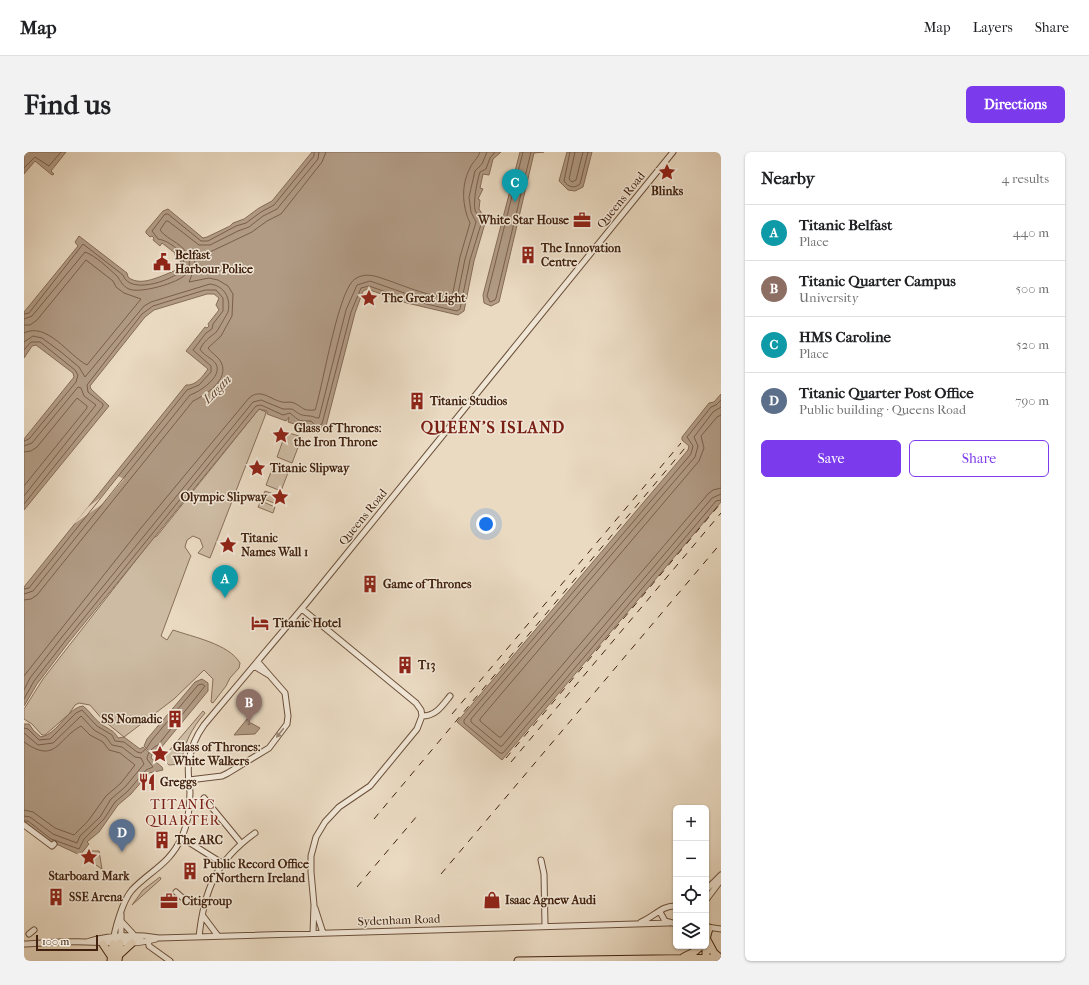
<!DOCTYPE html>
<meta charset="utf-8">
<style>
body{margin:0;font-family:"IM FELL French Canon",serif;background:#f2f2f2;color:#202124}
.controls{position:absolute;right:12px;bottom:12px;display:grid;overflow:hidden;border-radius:6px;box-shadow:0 1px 3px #0004}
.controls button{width:36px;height:36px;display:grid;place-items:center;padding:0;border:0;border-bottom:1px solid #e0e0e0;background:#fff;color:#202124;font:20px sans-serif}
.scale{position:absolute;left:12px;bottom:10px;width:62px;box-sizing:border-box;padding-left:4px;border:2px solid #42220e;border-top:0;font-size:11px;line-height:14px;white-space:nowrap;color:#42220e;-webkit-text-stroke:3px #f1e7d7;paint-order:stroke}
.you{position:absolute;left:462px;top:372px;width:14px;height:14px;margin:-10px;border:3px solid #fff;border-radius:50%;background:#1a73e8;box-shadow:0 0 0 6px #1a73e833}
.badge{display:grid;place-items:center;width:26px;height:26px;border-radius:50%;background:#7c3aed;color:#fff;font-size:13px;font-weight:700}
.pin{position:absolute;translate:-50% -33px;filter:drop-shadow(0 1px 2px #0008)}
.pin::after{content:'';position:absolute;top:21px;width:14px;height:12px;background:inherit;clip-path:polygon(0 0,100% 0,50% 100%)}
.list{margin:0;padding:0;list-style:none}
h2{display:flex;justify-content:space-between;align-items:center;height:52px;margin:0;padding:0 16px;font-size:17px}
h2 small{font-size:13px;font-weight:400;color:#757577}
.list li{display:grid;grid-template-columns:26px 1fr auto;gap:12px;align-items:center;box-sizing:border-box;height:56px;padding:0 16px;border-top:1px solid #e0e0e0}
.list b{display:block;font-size:15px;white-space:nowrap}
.list p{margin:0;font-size:13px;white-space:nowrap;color:#757577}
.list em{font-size:13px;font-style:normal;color:#757577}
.actions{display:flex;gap:8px;padding:12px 16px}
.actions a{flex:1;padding:9px 0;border:1px solid #7c3aed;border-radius:6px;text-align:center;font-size:14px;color:#7c3aed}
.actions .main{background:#7c3aed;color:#fff}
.icon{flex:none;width:22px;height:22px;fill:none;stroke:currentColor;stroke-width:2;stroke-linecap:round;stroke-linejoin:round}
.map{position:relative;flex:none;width:697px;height:809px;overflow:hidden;border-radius:6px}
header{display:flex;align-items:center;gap:24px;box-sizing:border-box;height:56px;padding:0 20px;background:#fff;border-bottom:1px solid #e0e0e0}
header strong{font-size:19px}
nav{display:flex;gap:22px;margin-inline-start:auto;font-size:14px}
.intro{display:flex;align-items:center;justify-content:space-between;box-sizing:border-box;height:96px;padding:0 24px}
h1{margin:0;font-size:28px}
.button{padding:10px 18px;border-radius:6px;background:#7c3aed;color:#fff;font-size:14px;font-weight:700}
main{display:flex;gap:24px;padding:0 24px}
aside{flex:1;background:#fff;border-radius:6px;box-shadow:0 1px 3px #0004}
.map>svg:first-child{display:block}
.green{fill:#cdbba3;stroke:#886e58}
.water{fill:#b19b85;stroke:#856b55}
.pier{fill:#eadac2}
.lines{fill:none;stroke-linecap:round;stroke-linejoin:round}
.shore{stroke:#7a5e4a;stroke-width:1}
.minor-casing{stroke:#6c503b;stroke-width:7}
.highway-casing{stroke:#42220e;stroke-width:9}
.minor{stroke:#f1e7d7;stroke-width:5}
.highway{stroke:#eadac2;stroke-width:7}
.rail{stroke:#42220e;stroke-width:1;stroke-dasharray:7 7;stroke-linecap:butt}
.oneway{fill:#9a8472}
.labels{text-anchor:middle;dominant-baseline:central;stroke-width:3;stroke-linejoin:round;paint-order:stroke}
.poi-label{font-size:12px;font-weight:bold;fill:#42220e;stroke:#f1e7d7;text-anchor:start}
.street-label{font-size:12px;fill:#42220e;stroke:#f1e7d7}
.water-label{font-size:13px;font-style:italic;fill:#634632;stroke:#f1e7d7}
.quarter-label{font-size:14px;letter-spacing:1px;fill:#7a1f14;stroke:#f1e7d7}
.district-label{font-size:16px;font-weight:bold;letter-spacing:1px;fill:#7a1f14;stroke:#f1e7d7}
</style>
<header>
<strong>Map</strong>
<nav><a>Map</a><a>Layers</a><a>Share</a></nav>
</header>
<div class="intro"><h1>Find us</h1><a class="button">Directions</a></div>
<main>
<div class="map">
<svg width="697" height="809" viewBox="0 0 697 809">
<rect width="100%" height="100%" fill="#eadac2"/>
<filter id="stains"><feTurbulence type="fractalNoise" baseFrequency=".005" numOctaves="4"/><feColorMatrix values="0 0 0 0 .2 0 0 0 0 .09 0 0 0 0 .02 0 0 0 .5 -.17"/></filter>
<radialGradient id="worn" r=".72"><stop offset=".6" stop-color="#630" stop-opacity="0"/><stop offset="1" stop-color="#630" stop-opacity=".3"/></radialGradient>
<path class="green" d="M235,257L242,260L241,264L186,406L174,401L179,395L176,387L169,384L163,388L161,395L167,404L166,406L137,484L143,488L149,478C169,485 205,492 216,511L215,516L206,526L202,534L189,551L187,550L189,527L180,518L150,547L100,585L79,568L66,553L55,551L51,553L45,562L21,583H18L8,572L0,567V557L19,527L130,385L133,384Z
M262,280L278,285L268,311L253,305Z
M250,312L265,318L257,339L242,333Z
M241,339L255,344L252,352L238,346Z
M237,349L251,355L249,361L234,355Z
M179,559L181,561C167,577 160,592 157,612L145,613L138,607Z
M67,699H75L78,717L61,706Z
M136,725L137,727L108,753L119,738Z"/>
<path class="water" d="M0,0H42L27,19L30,22L28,23L11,9L0,22Z
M288,0H477L469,7L465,23L459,22L456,36L459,37L454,47L456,48L455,57L462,68L450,109L440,159L434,163L383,151L343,137L339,139L331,161L302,274L292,278L286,277V273L283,276L264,270L265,265L262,269L243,262V259L235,257L45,490L13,532L0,554V435L162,233C172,234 179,224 184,217L162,199L181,175L183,176L185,174L184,172L195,158L192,153L195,146L190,142H183L130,158L121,165L66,234L67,237L85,254L0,358V287L50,225L49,221L12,193L8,194L0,206V160L54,94L51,90L55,84L103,121L104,125C117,136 138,123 153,118L157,110L151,103V101L138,91L136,94L129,88L130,86L128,84L126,85L122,81V79L139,59L144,57L179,86L183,85L206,74L209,71L220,67L235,56L248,49Z
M496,0H520L510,1L475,150L467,154L460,151L459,143Z
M543,0H568L559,35L551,39L544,38L535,29Z
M697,242V350L478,608L433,570L664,298L665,294L658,288V285L685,251L690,250Z
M178,527L184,531V539L136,597L133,598L129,603L120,594L123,587L171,530Z
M59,554C66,559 70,567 77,572C84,577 90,578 94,586L100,585L116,597L119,595L128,603L127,606L138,615L139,618L125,621L107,642L94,653L75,680L63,690L65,692L56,703L30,691L28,693L0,671V572H5L10,579L17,585C35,581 43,556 59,554Z
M223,567L226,570L224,573L227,571L236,576L231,582L210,583Z"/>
<path class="pier" d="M94,324L100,327L80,351L50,372L64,355L76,346Z"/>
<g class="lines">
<path class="shore" d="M499,0L463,144L466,150L471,148L472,146L507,0
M546,0L540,29C544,35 550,37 556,32L564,0
M551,0L545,27L548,30L552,28L559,0
M0,16L11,5L25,14L37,0
M0,162L5,161L59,92L99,123C106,145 156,126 160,115C162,101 146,89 134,87L128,79L141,62H144L177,89H184L212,74L222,71L237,60L250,53L290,4V0
M0,167L8,164L61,100C72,104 84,116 93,124C97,129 98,134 105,137C115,142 155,131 162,122C165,118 166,112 165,107C162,92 144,89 136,78L142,69H144L175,93H186L214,79L225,75L239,64L253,57L294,7L295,0
M0,173H6L13,168L62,108L89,129L92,135L100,141L117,147L63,213C45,204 23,169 0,181
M0,190L9,184L18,186L37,200L55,215L61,225L120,154L127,150L186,132C201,134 207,147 204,160C203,162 195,176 193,179C191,182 188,183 186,185C182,188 178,193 176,197C179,203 188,206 192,212C199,225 175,240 166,243L9,439L0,442
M0,198L7,190H16L51,218L54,223L52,230L5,287L0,289
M697,248L692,253L687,255L663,285L669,294L667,302L440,568V571L476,601H479L692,349L697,348
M697,255L689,260L670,285L674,294L671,305L447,567V570L476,594H478L688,346L697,342
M697,263L693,265L677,284L680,296L675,309L456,567V569L475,585H477L684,342L689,338L697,336
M0,294L8,291L54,235L57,236L60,244L72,253L0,344
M0,300L7,299L13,295L53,246L63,254V256L0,334
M0,352L79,254V252L64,240L63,233L118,162L129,154L181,138H192L199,146V159L189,172L188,177L182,181L169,198L187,214V220L175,233L163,238L5,436L0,437
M0,448L7,447L13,443L169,249C182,243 206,227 197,210C194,204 187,201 184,196L197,184L208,164L209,142L204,134L194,128L185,126L165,130L171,115L170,99L180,101L188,99L228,80L243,69L257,62L298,10L302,0
M0,524L117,376L225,246C237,236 245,247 258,250C262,251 266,249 270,251C281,256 277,259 291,258C299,234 314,138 331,127C341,120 352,124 363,128C378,133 413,148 428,145L436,105L446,71C438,54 437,33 446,16C449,9 453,8 456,0
M0,538L6,526L38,485L229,250L237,248L259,257H268C277,263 275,263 286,264C289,264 291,266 295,266L322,158L333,133L346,129L386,143L432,152L441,107L452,70L447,60L445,45L451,19L458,12L463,0
M0,547L10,529L42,488L232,254L237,253L259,263L266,261C276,269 273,269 287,269L292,274L298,272L327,160L337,136L345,134L385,148L433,159L436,157L446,108L458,69C456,66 452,62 451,58C449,49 453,30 456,20L462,17L466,6L471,0
M0,576L4,577L15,588L26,587L52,561L58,558L73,574L88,583L91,589L100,590L113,600L117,601L122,597L128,588L174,533L178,532L181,534L134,593C129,595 123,601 123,607L129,615L122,618L104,639L91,650L80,667L60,687L55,697L27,687L4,669H0
M0,581L14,593L29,591L57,564L70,578L82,585L88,593L98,595L111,605L117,606L120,612L101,635L87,647L76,665L56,684L53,691L29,682L6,665L0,664
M0,590C32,613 33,587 57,574L66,583L79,590L85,598L96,601L111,613L97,631L82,644L64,669L50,683L31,676L9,660L0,658"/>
<g class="minor-casing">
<path id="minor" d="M278,457L392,551L397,558L398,564L393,577L346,634L315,655L301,670L292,685L287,704V720L290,753L289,781
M230,514L245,523
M398,564C412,564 418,554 426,544
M165,628L198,624L204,621L245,596L263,572L264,564L261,541L234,510
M180,646L217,691
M0,673L28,694L30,692
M166,691L198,711
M517,708L520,722L521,773
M682,738L697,723
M152,740L161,748L181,752
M682,748L697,728
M291,756L299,781
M636,760L641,769L652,772
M179,764L194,784
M98,770L110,783
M617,770C630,765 638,753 652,754
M683,775L697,777
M5,782L10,778
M90,784L97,788L117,787
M175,785C180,738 192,709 231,681
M97,786V762
M124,787L125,794L146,809
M74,788L92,789
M63,790C88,782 110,782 135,786L645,771
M0,792C20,791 41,789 62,790C85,790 109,794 132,787
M89,792C90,778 99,748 108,738C127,718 145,713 158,685C164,671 166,655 166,640C165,630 163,619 165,609C167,596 172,584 180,573L285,448L649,0"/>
</g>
<g class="highway-casing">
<path id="highway" d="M683,788L690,801L696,806
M79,792L87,804
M95,803L108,791
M660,805L670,800L677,794
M87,809L89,792
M94,809L96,791
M494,809L697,806
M682,809V787L685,776"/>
</g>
<use href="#minor" class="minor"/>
<use href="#highway" class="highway"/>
<path class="rail" d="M428,562L657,291
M482,606L696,352
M487,610L697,361
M350,667L661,296
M417,722L697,391
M333,735L393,664"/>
</g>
<defs><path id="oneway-solid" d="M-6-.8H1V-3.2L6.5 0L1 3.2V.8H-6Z"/></defs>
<use class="oneway" href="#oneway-solid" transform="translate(256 581) rotate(128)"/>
<defs>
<g id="sight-bare" transform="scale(1.38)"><path d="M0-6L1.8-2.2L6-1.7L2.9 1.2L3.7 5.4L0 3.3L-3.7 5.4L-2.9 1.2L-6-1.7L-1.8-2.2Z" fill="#8f2418" stroke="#f1e7d7" stroke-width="2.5" paint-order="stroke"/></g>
<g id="office-bare" transform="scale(1.38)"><path d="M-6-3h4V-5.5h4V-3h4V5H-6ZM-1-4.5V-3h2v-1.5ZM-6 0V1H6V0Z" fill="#8f2418" stroke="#f1e7d7" stroke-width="2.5" paint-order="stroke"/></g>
<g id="building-bare" transform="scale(1.38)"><path d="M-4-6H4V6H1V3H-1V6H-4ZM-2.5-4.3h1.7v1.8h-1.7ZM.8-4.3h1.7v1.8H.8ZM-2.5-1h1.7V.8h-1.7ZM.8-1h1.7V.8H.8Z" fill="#8f2418" stroke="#f1e7d7" stroke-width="2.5" paint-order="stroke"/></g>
<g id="civic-bare" transform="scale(1.38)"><path d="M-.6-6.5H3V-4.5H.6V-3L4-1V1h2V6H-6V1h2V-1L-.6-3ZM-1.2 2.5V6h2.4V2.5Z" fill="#8f2418" stroke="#f1e7d7" stroke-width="2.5" paint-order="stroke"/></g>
<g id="hotel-bare" transform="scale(1.38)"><path d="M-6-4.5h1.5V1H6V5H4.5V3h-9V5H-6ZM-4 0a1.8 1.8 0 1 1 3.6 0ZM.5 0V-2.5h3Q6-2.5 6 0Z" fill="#8f2418" stroke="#f1e7d7" stroke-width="2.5" paint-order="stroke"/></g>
<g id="restaurant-bare" transform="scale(1.38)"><path d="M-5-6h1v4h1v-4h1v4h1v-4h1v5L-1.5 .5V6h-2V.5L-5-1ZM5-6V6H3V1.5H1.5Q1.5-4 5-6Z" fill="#8f2418" stroke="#f1e7d7" stroke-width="2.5" paint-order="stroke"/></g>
<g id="shop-bare" transform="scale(1.38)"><path d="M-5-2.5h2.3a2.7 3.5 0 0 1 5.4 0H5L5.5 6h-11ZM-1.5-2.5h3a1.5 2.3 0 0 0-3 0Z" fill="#8f2418" stroke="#f1e7d7" stroke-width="2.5" paint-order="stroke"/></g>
</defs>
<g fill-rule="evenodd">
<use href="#sight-bare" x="643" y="20"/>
<use href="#office-bare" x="558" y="68"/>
<use href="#building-bare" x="504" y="103"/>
<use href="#civic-bare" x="138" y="110"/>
<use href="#sight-bare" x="345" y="146"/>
<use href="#building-bare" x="393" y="249"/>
<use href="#sight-bare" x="257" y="283"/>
<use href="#sight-bare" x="233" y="316"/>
<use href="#sight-bare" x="256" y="345"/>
<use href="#sight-bare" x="204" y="393"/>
<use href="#building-bare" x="346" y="432"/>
<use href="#hotel-bare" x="236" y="471"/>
<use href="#building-bare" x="381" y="513"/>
<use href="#building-bare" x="151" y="567"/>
<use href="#sight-bare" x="136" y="602"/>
<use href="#restaurant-bare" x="123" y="630"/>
<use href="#building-bare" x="138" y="688"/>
<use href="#sight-bare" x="65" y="705"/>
<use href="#building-bare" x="166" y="719"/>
<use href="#building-bare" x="32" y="745"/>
<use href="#shop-bare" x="468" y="748"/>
<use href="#office-bare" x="145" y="749"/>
</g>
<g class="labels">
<g class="poi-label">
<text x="643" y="39" text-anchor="middle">Blinks</text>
<text x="545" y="68" text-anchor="end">White Star House</text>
<text x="517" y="96">The Innovation<tspan x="517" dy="14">Centre</tspan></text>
<text x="151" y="103">Belfast<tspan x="151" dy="14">Harbour Police</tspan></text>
<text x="358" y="146">The Great Light</text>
<text x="406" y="249">Titanic Studios</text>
<text x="270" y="276">Glass of Thrones:<tspan x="270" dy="14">the Iron Throne</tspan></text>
<text x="246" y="316">Titanic Slipway</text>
<text x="243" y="345" text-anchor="end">Olympic Slipway</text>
<text x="217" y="386">Titanic<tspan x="217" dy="14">Names Wall 1</tspan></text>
<text x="359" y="432">Game of Thrones</text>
<text x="249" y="471">Titanic Hotel</text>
<text x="394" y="513">T13</text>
<text x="138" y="567" text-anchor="end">SS Nomadic</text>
<text x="149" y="595">Glass of Thrones:<tspan x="149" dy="14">White Walkers</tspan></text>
<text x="136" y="630">Greggs</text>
<text x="151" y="688">The ARC</text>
<text x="179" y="712">Public Record Office<tspan x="179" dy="14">of Northern Ireland</tspan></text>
<text x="65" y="724" text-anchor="middle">Starboard Mark</text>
<text x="45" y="745">SSE Arena</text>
<text x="481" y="748">Isaac Agnew Audi</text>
<text x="158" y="749">Citigroup</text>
</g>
<g class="street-label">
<text transform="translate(597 48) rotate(-51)">Queens Road</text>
<text transform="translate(339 365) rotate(-51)">Queens Road</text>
<text transform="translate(375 768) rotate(-2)">Sydenham Road</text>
</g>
<g class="water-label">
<text transform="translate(193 237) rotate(-45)">Lagan</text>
</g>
<g class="quarter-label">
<text x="159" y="652">TITANIC<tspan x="159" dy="16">QUARTER</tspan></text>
</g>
<g class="district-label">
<text x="469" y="275">QUEEN'S ISLAND</text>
</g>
</g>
<rect width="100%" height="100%" filter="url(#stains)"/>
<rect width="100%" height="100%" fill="url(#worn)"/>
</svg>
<div class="controls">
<button>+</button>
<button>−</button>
<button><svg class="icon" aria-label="locate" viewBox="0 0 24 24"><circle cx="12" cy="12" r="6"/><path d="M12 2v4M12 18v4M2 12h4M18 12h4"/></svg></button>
<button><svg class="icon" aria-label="layers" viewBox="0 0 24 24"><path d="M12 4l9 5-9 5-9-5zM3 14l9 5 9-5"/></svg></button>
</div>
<div class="scale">100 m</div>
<div class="you"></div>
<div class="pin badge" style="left:201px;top:446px;background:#0f9aa8">A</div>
<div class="pin badge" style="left:225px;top:570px;background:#8d6e63">B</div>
<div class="pin badge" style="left:491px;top:50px;background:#0f9aa8">C</div>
<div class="pin badge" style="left:98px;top:700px;background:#5c6f8a">D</div>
</div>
<aside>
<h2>Nearby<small>4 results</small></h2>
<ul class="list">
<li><span class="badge" style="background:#0f9aa8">A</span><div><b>Titanic Belfast</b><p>Place</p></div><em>440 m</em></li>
<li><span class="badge" style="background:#8d6e63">B</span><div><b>Titanic Quarter Campus</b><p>University</p></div><em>500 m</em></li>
<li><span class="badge" style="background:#0f9aa8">C</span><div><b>HMS Caroline</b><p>Place</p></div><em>520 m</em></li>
<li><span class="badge" style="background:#5c6f8a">D</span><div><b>Titanic Quarter Post Office</b><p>Public building · Queens Road</p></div><em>790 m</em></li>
</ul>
<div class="actions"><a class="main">Save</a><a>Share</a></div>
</aside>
</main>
